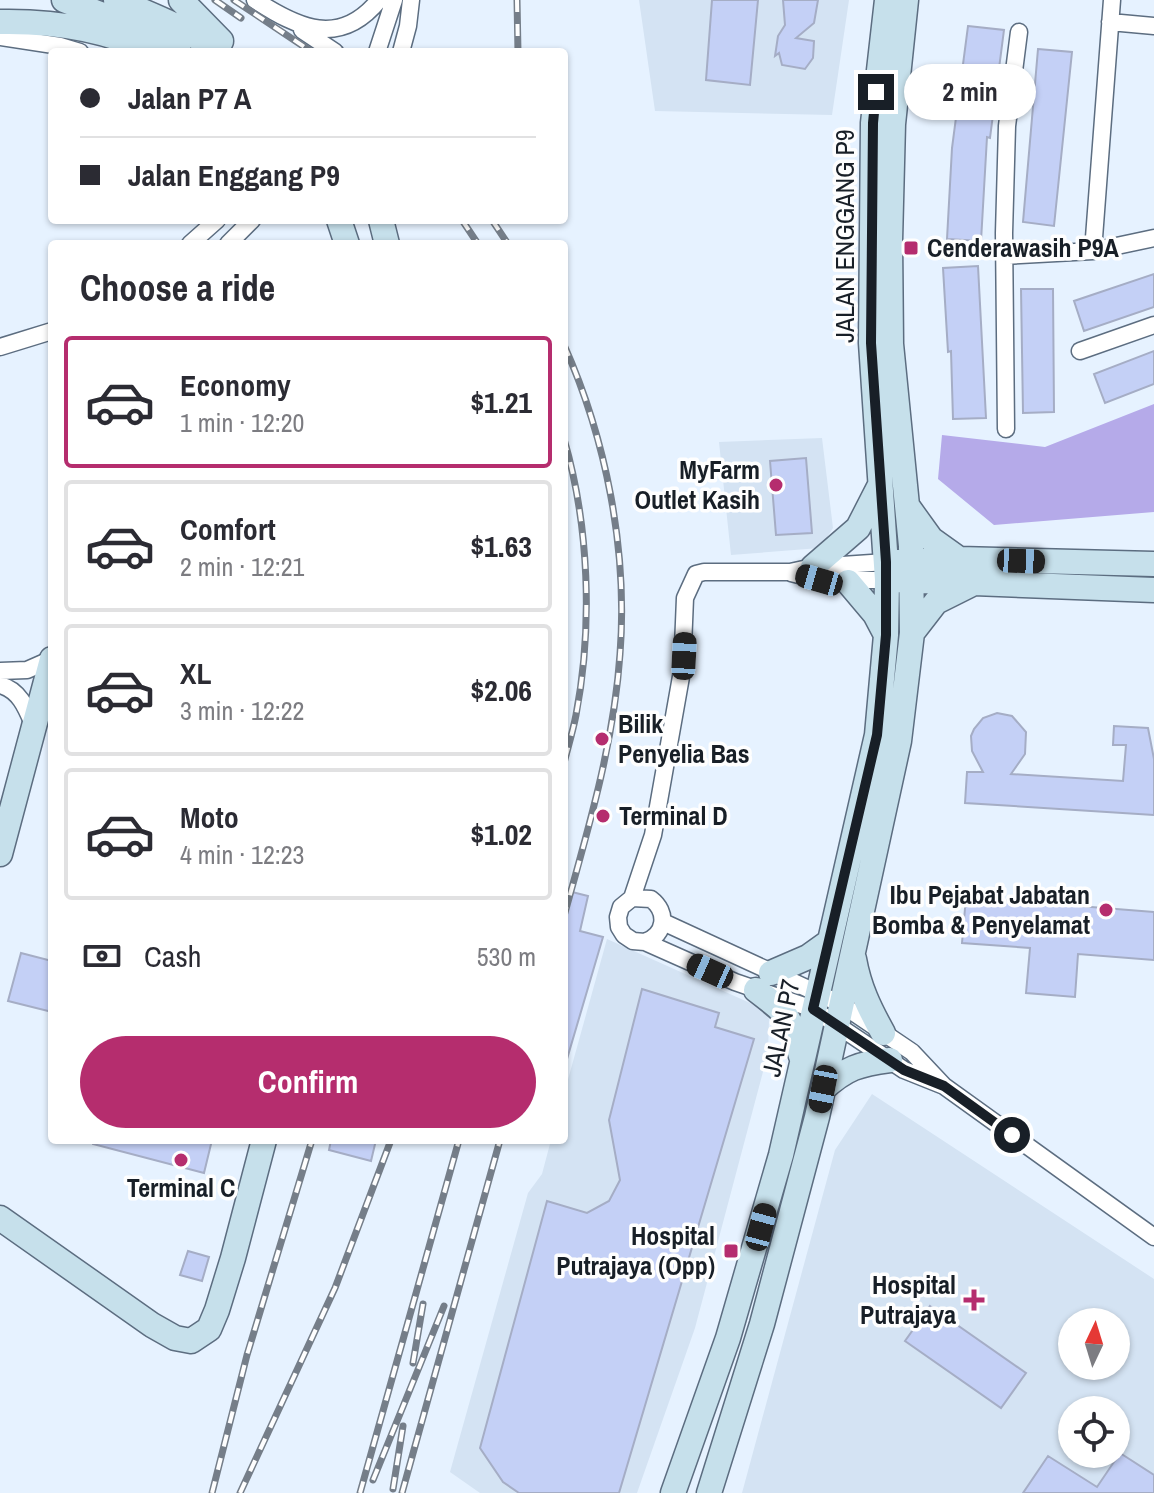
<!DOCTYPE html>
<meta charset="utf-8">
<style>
body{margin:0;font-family:"Archivo Narrow",sans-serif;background:#f7f7f7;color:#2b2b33;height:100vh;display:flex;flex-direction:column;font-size:30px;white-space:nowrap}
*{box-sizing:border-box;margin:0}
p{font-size:26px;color:#7c7c81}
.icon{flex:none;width:44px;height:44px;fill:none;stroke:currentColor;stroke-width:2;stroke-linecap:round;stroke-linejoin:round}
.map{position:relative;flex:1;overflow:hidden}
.sheet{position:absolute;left:48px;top:240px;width:520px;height:904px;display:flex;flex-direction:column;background:#fff;border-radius:8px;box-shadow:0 2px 6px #0004}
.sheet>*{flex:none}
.guide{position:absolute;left:48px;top:48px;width:520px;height:176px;border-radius:8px;box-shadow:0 2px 6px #0004;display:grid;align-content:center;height:176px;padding:0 32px;background:#fff}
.needle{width:52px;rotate:4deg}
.controls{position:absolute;left:1058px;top:1308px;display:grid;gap:16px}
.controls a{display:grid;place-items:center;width:72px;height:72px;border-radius:50%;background:#fff;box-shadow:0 2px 6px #0004;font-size:40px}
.end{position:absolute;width:36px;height:36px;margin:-18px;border:10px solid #181f27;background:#fff;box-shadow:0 0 0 4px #fff}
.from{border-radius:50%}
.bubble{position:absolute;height:56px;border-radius:28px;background:#fff;box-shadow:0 2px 6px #0004;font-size:26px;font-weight:800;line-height:56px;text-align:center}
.car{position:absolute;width:24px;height:48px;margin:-24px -12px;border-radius:10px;box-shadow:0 0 6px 2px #0007;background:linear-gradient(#222 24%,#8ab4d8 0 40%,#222 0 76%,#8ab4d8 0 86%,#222 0)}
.guide b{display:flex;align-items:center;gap:28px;height:76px;font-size:30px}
.guide b+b{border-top:2px solid #e1e1e2}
.guide i{width:20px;height:20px;background:#2b2b33}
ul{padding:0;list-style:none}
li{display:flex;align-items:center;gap:24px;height:132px;margin:0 16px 12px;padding:0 16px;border:4px solid #e1e1e2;border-radius:8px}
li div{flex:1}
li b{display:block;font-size:30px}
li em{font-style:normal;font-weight:800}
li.current{border-color:#b52d6e}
li>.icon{width:72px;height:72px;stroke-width:1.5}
h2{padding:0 32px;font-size:36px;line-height:96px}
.pay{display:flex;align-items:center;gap:20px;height:88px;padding:0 32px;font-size:30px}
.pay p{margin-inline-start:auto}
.primary-button{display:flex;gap:16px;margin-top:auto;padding:16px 32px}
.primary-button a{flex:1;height:92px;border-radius:48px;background:#b52d6e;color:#fff;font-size:32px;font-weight:800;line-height:92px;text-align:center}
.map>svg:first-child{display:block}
.built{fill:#d4e3f3;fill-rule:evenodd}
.forest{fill:#b5aae9}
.building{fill:#c4d0f6;stroke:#a5adc5;stroke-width:2}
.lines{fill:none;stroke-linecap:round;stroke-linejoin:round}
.street-casing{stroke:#5c6d80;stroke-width:19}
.secondary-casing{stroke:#5c6d80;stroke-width:27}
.street{stroke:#fff;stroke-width:16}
.secondary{stroke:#c6e0eb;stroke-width:24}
.rail-casing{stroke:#757e89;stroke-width:7}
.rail{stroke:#fefefe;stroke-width:4;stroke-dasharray:12;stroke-linecap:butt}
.route{stroke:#181f27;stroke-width:10}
.poi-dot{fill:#b52d6e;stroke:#fefefe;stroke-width:3}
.labels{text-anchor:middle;stroke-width:7;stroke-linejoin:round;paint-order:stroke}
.street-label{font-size:26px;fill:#181f27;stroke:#fefefe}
.poi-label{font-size:26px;font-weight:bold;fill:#181f27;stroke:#fefefe;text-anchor:end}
</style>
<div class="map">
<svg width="1154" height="1493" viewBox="0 0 1154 1493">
<rect width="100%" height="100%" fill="#e6f2ff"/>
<path class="built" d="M639 0H849L832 115 655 111Z
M822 438 833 528 820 548 731 555 719 442Z
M607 939 759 1007 769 1019 768 1053 695 1328 637 1493H480L450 1472 528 1193 542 1174 551 1140H564V1094Z
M872 1094 1154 1279V1493H742L835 1150ZM1072 1322H1116V1366H1072ZM1072 1410H1116V1454H1072Z"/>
<path class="forest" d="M1154 404V512L994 525 938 479 942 435 1045 447Z"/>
<path class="building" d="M712 0H758L750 85 706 80Z
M783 0H818L814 23 796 38 814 41 813 58 805 69 782 65 779 53 775 56 778 36 785 25Z
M968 26 1004 30 990 138 987 137 981 241 947 239 952 148Z
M1038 49 1072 52 1054 226 1023 222Z
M978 266 986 418 953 419 951 351 948 352 943 268Z
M1154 274V307L1084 331 1074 301Z
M1021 289H1053L1054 412 1023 413Z
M1154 351V384L1105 403 1094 374Z
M806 458 812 533 776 535 770 461Z
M997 713 1012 716 1026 732 1025 754 1011 774 1123 781 1126 745H1113L1114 726 1148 728 1154 759V815L965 803 967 772H983L972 751 971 736 974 729 983 718Z
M564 890 588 896 580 931 603 937 567 1059H564Z
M966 897 1154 912V960L1078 954 1075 997 1026 993 1030 948 962 943Z
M21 953 52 961V1012L8 1001Z
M642 989 719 1013 715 1027 754 1039 619 1493H519L503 1482 480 1448 547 1201 587 1213 609 1201 620 1180 609 1120Z
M93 1140H212L204 1173 93 1144Z
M331 1140H376L371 1161 329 1150Z
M188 1251 209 1257 202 1281 180 1275Z
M930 1306 1026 1373 1001 1408 905 1341Z
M1120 1453 1154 1475V1493H1023L1048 1456 1097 1487Z"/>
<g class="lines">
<g class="street-casing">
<path id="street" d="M255 0C298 28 340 48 379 0
M1110 22 1154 26
M302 30 335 52
M0 37 60 46 80 52
M377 52 394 0
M401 52 408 26 411 0
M190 244 217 220
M228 244 252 220
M1093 251 1112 0
M1004 256 1093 251 1154 238
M0 347 52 331
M1080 351 1154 325
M1006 429 1004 233 1007 126 1019 32
M886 562 813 567 790 572H704L696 574 685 598 682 671 653 835 632 898 621 907 618 917 619 927 624 935 633 941 645 942 735 982 813 1009 904 1070 944 1086
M791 573 819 580H887
M0 671 27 670 52 659
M0 685C19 690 26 707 33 724
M632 898 651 899C668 912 666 934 645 942
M663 922 841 1004 912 1052 944 1086 1154 1237"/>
</g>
<g class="secondary-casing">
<path id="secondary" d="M64 0 144 31 179 52
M116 0C152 15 188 29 220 52
M181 0 221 41
M0 22C52 21 106 29 153 52
M339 220 347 244
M381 220 387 244
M908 507 931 539 959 559
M897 562 959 559 1154 564
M813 567 858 528 879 487
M897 580 1154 590
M848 582 875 614 885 633
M912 633 936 602 970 585
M0 854 52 659
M854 959C859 987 869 1008 883 1033
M771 973 808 957 829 942
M756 990C789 1015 790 1016 801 1056
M823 1089C846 1068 859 1064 890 1060
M0 1218 152 1325 175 1338 191 1341 209 1329 217 1310 233 1258 264 1140
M673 1493 728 1338 781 1155 877 735 886 635 887 580 871 343 873 123 887 0
M709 1493 762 1324 817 1117 899 741 912 633 911 546 891 344 890 241 893 124 906 0"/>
</g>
<use href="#street" class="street"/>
<use href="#secondary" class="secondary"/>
<g class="rail-casing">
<path id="rail" d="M215 0 241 18
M234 0 312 52
M517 0 518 52
M462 220 478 244
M492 220 508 244
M564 345C606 439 628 550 620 654 614 743 588 830 564 916
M564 439C589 525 593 626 576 715 573 731 568 747 564 763
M413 1363 423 1304
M373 1480 444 1306
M393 1489 403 1426
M212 1493 247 1355 312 1140
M240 1493 335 1288 391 1140
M360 1493 459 1140
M402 1493 500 1140"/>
</g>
<use href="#rail" class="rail"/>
</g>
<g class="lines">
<path class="route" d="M876 92 873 123 871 343 886 562V635L877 735 813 1009 904 1070 944 1086 1012 1135"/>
</g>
<g class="poi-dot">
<rect x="903" y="240" width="16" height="16" rx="4"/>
<circle cx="776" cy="485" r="8"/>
<circle cx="602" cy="739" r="8"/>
<circle cx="603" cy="816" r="8"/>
<circle cx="1106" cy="910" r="8"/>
<circle cx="181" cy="1160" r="8"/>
<rect x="723" y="1243" width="16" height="16" rx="4"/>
<path d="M970 1288h8v8h8v8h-8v8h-8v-8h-8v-8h8z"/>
</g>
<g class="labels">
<g class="street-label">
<text transform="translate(845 236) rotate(-90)" y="9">JALAN ENGGANG P9</text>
<text transform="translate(781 1028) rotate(-78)" y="9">JALAN P7</text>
</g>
<g class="poi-label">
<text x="927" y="257" text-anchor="start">Cenderawasih P9A</text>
<text x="760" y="479">MyFarm<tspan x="760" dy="30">Outlet Kasih</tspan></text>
<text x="618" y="733" text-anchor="start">Bilik<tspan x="618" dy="30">Penyelia Bas</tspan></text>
<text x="619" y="825" text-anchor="start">Terminal D</text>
<text x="1090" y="904">Ibu Pejabat Jabatan<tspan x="1090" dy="30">Bomba &amp; Penyelamat</tspan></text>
<text x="181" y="1197" text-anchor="middle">Terminal C</text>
<text x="715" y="1245">Hospital<tspan x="715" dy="30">Putrajaya (Opp)</tspan></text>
<text x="956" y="1294">Hospital<tspan x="956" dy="30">Putrajaya</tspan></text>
</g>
</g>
</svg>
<div class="controls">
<a><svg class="needle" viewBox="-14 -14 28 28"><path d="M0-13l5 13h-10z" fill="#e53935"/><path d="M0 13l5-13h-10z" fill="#7c7c81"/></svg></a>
<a><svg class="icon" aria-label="locate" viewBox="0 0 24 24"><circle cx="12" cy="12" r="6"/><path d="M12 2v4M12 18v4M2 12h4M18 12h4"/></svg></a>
</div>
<i class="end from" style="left:1012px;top:1135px"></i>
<i class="end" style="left:876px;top:92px"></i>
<div class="bubble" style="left:904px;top:64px;width:132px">2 min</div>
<i class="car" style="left:1021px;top:561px;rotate:92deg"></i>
<i class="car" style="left:819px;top:580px;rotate:286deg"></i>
<i class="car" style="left:684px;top:656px;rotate:3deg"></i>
<i class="car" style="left:710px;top:971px;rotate:294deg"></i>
<i class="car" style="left:823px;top:1089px;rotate:191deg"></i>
<i class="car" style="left:761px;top:1227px;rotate:15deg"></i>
<div class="guide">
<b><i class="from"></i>Jalan P7 A</b>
<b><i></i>Jalan Enggang P9</b>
</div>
<section class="sheet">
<h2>Choose a ride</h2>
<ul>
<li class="current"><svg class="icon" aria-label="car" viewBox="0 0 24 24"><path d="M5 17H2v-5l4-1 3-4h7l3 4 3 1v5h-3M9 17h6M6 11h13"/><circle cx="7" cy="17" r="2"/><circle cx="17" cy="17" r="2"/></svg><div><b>Economy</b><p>1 min · 12:20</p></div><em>$1.21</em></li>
<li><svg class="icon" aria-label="car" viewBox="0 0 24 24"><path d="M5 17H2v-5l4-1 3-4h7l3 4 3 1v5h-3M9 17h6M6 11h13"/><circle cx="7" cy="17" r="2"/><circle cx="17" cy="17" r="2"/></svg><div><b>Comfort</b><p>2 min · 12:21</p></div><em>$1.63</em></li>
<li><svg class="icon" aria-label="car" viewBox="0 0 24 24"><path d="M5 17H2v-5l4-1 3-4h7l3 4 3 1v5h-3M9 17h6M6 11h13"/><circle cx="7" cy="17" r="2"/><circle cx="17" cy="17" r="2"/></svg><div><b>XL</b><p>3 min · 12:22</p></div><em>$2.06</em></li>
<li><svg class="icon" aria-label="car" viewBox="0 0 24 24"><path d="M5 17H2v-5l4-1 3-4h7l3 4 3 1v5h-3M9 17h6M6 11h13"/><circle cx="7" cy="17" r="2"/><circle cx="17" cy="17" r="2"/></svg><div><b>Moto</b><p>4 min · 12:23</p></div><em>$1.02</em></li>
</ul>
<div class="pay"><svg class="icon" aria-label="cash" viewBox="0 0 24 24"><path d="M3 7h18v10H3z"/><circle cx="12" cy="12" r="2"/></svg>Cash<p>530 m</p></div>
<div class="primary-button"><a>Confirm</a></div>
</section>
</div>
